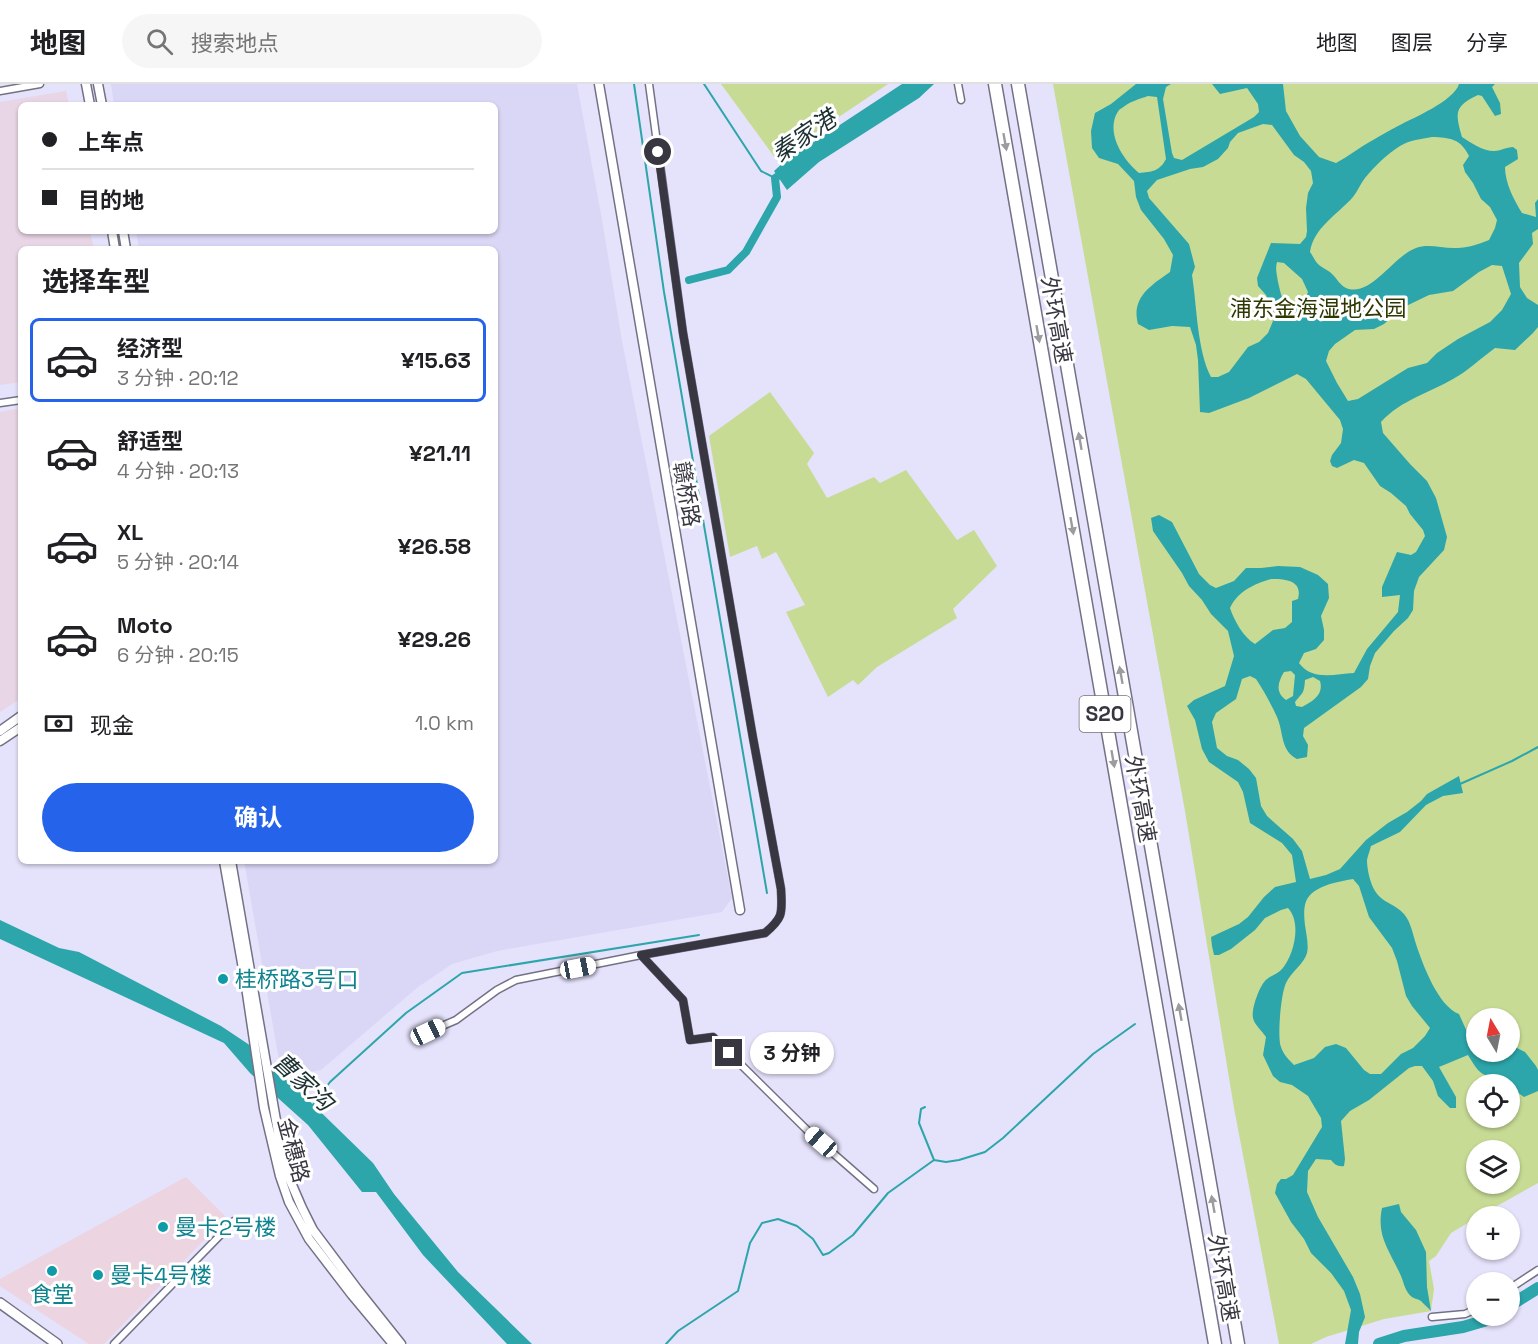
<!DOCTYPE html>
<html lang="zh">
<meta charset="utf-8">
<style>
body{margin:0;font-family:"Space Grotesk","Noto Sans SC",sans-serif;background:#f6f6f6;color:#202124;height:100vh;display:flex;flex-direction:column;font-size:22px;white-space:nowrap}
*{box-sizing:border-box;margin:0}
p{font-size:20px;color:#757577}
.icon{flex:none;width:33px;height:33px;fill:none;stroke:currentColor;stroke-width:2;stroke-linecap:round;stroke-linejoin:round}
.map{position:relative;flex:1;overflow:hidden}
.side{position:absolute;left:18px;top:162px;width:480px;height:618px;display:flex;flex-direction:column;background:#fff;border-radius:9px;box-shadow:0 2px 4px #0004}
.side>*{flex:none}
.hud{position:absolute;left:18px;top:18px;width:480px;height:132px;border-radius:9px;box-shadow:0 2px 4px #0004;display:grid;align-content:center;height:132px;padding:0 24px;background:#fff}
.needle{width:39px;rotate:350deg}
.tools{position:absolute;left:1466px;top:924px;display:grid;gap:12px}
.tools a{display:grid;place-items:center;width:54px;height:54px;border-radius:50%;background:#fff;box-shadow:0 2px 4px #0004;font-size:30px}
.end{position:absolute;width:27px;height:27px;margin:-14px;border:8px solid #383741;background:#fff;box-shadow:0 0 0 3px #fff}
.from{border-radius:50%}
.bubble{position:absolute;height:42px;border-radius:21px;background:#fff;box-shadow:0 2px 4px #0004;font-size:20px;font-weight:700;line-height:42px;text-align:center}
.car{position:absolute;width:18px;height:36px;margin:-18px -9px;border-radius:8px;box-shadow:0 0 4px 2px #0007;background:linear-gradient(#fff 24%,#345 0 40%,#fff 0 76%,#345 0 86%,#fff 0)}
.hud b{display:flex;align-items:center;gap:21px;height:57px;font-size:22px}
.hud b+b{border-top:2px solid #e0e0e0}
.hud i{width:15px;height:15px;background:#202124}
ul{padding:0;list-style:none}
li{display:flex;align-items:center;gap:18px;height:84px;margin:0 12px 9px;padding:0 12px;border:3px solid transparent;border-radius:9px}
li div{flex:1}
li b{display:block;font-size:22px}
li em{font-style:normal;font-weight:700}
li.selected{border-color:#2563eb}
li>.icon{width:54px;height:54px;stroke-width:1.5}
h2{padding:0 24px;font-size:27px;line-height:72px}
.pay{display:flex;align-items:center;gap:15px;height:66px;padding:0 24px;font-size:22px}
.pay p{margin-inline-start:auto}
.button{display:flex;gap:12px;margin-top:auto;padding:12px 24px}
.button a{flex:1;height:69px;border-radius:36px;background:#2563eb;color:#fff;font-size:24px;font-weight:700;line-height:69px;text-align:center}
header{display:flex;align-items:center;gap:36px;box-sizing:border-box;height:84px;padding:0 30px;background:#fff;border-bottom:2px solid #e0e0e0}
header strong{font-size:28px}
nav{display:flex;gap:33px;margin-inline-start:auto;font-size:21px}
.search{width:420px;height:54px;background:#f6f6f6;display:flex;align-items:center;gap:15px;box-sizing:border-box;padding:0 21px;border-radius:33px;color:#757577;font-size:22px}
.map>svg:first-child{display:block}
.commercial{fill:#ecd4e0}
.industrial{fill:#e8d5e5}
.built{fill:#dad6f5}
.green{fill:#c7db95;fill-rule:evenodd}
.water{fill:#2ca6aa;fill-rule:evenodd}
.lines{fill:none;stroke-linecap:round;stroke-linejoin:round}
.stream{stroke:#2ca6aa;stroke-width:2}
.canal{stroke:#2ca6aa;stroke-width:8}
.river{stroke:#2ca6aa;stroke-width:12}
.minor-casing{stroke:#737186;stroke-width:9}
.tertiary-casing{stroke:#737186;stroke-width:11}
.secondary-casing{stroke:#737186;stroke-width:12}
.motorway-casing{stroke:#737186;stroke-width:15}
.minor{stroke:#fff;stroke-width:6}
.tertiary{stroke:#fff;stroke-width:8}
.secondary{stroke:#fff;stroke-width:9}
.motorway{stroke:#fff;stroke-width:12}
.oneway{fill:#9c9ba0}
.route{stroke:#383741;stroke-width:8}
.culture-dot{fill:#0f9aa8;stroke:#fff;stroke-width:2}
.labels{text-anchor:middle;stroke-width:6;stroke-linejoin:round;paint-order:stroke}
.shield{fill:#fff;stroke:#74737a;stroke-width:1.5}
.shield-label{font-size:21px;font-weight:bold;fill:#383741}
.park-label{font-size:22px;fill:#2d3900;stroke:#fff}
.street-label{font-size:22px;fill:#383741;stroke:#fff}
.culture-label{font-size:22px;fill:#0d838f;stroke:#fff;text-anchor:start}
.water-label{font-size:24px;font-style:italic;fill:#1c3031;stroke:#fff}
</style>
<header>
<strong>地图</strong>
<div class="search"><svg class="icon" aria-label="search" viewBox="0 0 24 24"><circle cx="10" cy="10" r="6"/><path d="M15 15l6 6"/></svg>搜索地点</div>
<nav><a>地图</a><a>图层</a><a>分享</a></nav>
</header>
<div class="map">
<svg width="1538" height="1260" viewBox="0 0 1538 1260">
<rect width="100%" height="100%" fill="#e5e2fb"/>
<path class="commercial" d="M186 1093 226 1133 104 1260H89L0 1202V1195Z"/>
<path class="industrial" d="M66 7 69 21H21V147H90L94 165H21V298L0 301V18Z
M21 324V614L0 628V328Z"/>
<path class="built" d="M111 0H577L602 136 622 257 732 814 722 828 497 867 452 880 418 903 321 986 282 993 244 777H495V165H139L136 147H495V21H114Z"/>
<path class="green" d="M721 0H888L776 75Z
M1053 0H1538V1099L1479 1132H1476V1134L1451 1149 1436 1172 1429 1177 1434 1205 1431 1227 1384 1235 1326 1253 1311 1260H1279L1234 1024 1185 727ZM1476 934H1509V968H1476ZM1476 1000H1509V1034H1476ZM1476 1066H1509V1100H1476Z
M770 308 814 369 807 380 827 414 874 393 880 399 906 386 957 456 974 446 997 482 953 525 957 534 877 583 858 601 853 596 828 613 786 528 805 521 776 468 762 475 757 462 730 473 709 352Z"/>
<path class="water" d="M902 0H934L919 14 819 78 787 106 774 87 785 77Z
M1136 0H1171L1166 3 1163 15 1172 69 1174 74 1182 76 1254 33 1259 28 1258 20 1247 4 1220 10 1212 0H1283L1286 27 1300 52 1319 73 1336 79C1349 72 1360 63 1373 56 1381 51 1389 47 1398 42 1413 34 1454 17 1459 0H1495L1492 3 1500 19 1501 30 1495 32 1482 12 1478 11C1454 22 1455 29 1462 53 1471 59 1483 67 1494 67 1500 67 1507 63 1513 63L1517 66 1518 75 1505 83C1505 99 1514 116 1522 129L1536 133 1535 119 1538 115V145L1532 149 1533 160 1519 179 1520 203 1527 214 1538 221V243L1533 249 1515 266 1495 264C1481 274 1468 287 1453 295 1429 309 1401 316 1381 338L1383 349 1410 380 1427 397 1436 414 1447 453 1444 466 1419 493 1414 507 1413 526 1408 534 1394 547 1375 569 1370 582 1368 595 1361 603 1304 644 1303 652 1308 661 1307 673 1297 675C1280 666 1284 649 1277 633 1271 620 1264 607 1256 595L1250 592 1242 595 1236 615 1216 629 1212 638 1217 664 1227 672 1238 676 1249 685 1256 694 1261 722 1267 732 1293 755 1302 767 1310 795 1326 791 1340 785 1366 756 1388 739 1407 728 1421 717 1427 710 1459 692 1463 709 1443 712 1426 721 1400 748 1371 762C1370 766 1368 771 1367 776 1367 785 1370 799 1375 807 1382 819 1396 820 1404 830 1411 838 1413 851 1416 860 1423 881 1438 922 1459 930L1476 968H1478L1483 973 1486 974 1500 968H1509V963L1513 962 1525 968 1536 982 1538 986V1007L1524 1013C1518 1009 1514 1005 1509 1001 1501 995 1491 994 1483 990 1476 986 1472 977 1468 971L1439 983 1456 1013V1024H1450L1438 1012 1433 997 1422 982H1415L1409 984 1369 1016 1350 1027 1341 1037 1345 1075 1344 1082C1338 1083 1335 1081 1331 1076L1316 1075 1308 1087 1307 1108 1318 1133 1353 1193 1360 1210 1365 1233 1359 1248 1358 1260H1345L1351 1226 1344 1207 1331 1189 1311 1169 1304 1155 1291 1138 1275 1109 1277 1100 1281 1095H1286L1293 1091 1322 1043 1321 1034 1308 1012 1292 1001 1280 998 1273 992 1263 971 1266 953C1262 947 1254 940 1253 934 1251 925 1260 900 1267 895 1272 891 1278 890 1282 885 1294 871 1302 839 1288 824L1281 826 1265 834 1255 846 1231 865 1219 871H1214L1212 862 1211 853 1239 840 1248 833 1264 813 1275 803 1296 798 1292 771 1282 759 1250 739 1243 708 1238 698 1209 678 1202 665 1195 636 1187 622 1194 616 1225 602 1234 572 1228 547 1211 530 1202 516 1189 502 1182 489 1153 447 1151 434 1159 431 1172 438 1199 490 1210 501 1216 504 1234 497 1246 484H1261L1278 482 1300 483 1318 491 1328 500 1329 514 1321 532 1324 546V556L1316 565 1304 569 1299 579C1312 597 1335 590 1354 589L1367 565 1398 528 1400 511 1382 513V503L1397 468 1411 471 1416 468 1425 452 1423 446 1410 430 1406 422 1391 409 1380 402 1364 379 1354 376 1337 384 1332 382 1330 377 1332 371 1341 359 1343 345 1340 336 1306 295 1297 290 1249 314 1209 329 1200 328 1198 276 1196 261 1190 243 1172 242 1149 246 1138 240C1131 214 1150 202 1170 188L1173 171 1164 155 1141 126 1136 113 1134 97 1118 80 1099 74 1092 64 1091 47 1095 29 1111 20ZM1148 12 1157 13 1166 75C1160 87 1152 88 1139 89 1124 76 1107 52 1116 31 1118 28 1118 26 1122 24 1129 18 1139 15 1148 12ZM1263 40 1272 41 1294 71 1304 78 1311 87 1313 99 1308 109 1306 124 1307 147 1306 153 1300 160 1271 159 1257 194 1258 202 1266 211 1269 218 1273 237 1268 249 1259 258 1248 263 1229 288 1218 293H1211C1197 266 1197 222 1192 191L1195 183 1189 160 1149 114 1147 107 1157 96 1190 85 1203 83 1218 75 1228 64 1230 58 1238 49ZM1432 53C1450 54 1460 54 1469 72L1463 81 1465 88 1473 99 1481 115 1490 123 1497 136 1495 144 1489 156C1479 160 1468 164 1457 164 1443 165 1429 159 1416 164 1393 172 1371 214 1346 204 1340 201 1337 195 1333 191 1329 186 1322 184 1318 180 1315 177 1313 172 1310 168 1313 144 1338 130 1353 113 1358 107 1360 100 1365 94 1375 82 1387 70 1400 62 1410 56 1421 55 1432 53ZM1277 178 1284 179 1302 195 1308 208 1302 222C1282 224 1282 214 1278 198 1277 190 1275 186 1277 178ZM1492 181 1502 182 1511 210 1502 226 1490 238 1458 255 1437 269 1427 279 1408 284 1358 315 1348 317 1337 299 1326 277 1329 267 1335 260 1355 246 1374 245 1384 240 1402 224 1429 211 1453 207 1479 188ZM1271 495C1285 495 1303 496 1298 515L1292 517V538L1285 544 1273 546 1255 560C1243 553 1234 536 1230 524 1238 507 1254 500 1271 495ZM1291 587 1295 591 1293 612 1286 616C1275 608 1278 598 1284 588ZM1313 593 1320 597C1324 611 1313 617 1302 623L1296 622 1295 618C1303 608 1304 610 1305 596ZM1353 795 1359 802 1369 833 1392 864 1397 877 1406 912 1412 922 1430 944 1425 952 1413 964 1401 970 1381 990H1370L1364 986 1346 964 1336 960 1325 963 1314 974 1294 981C1289 976 1283 970 1281 963 1277 953 1281 909 1286 899 1291 888 1304 880 1307 869 1309 861 1306 849 1305 841 1302 816 1307 808 1330 800 1338 798 1345 796 1353 795Z
M0 836 59 864 79 868 221 942 251 962 282 993 295 1003 373 1079 394 1110 458 1188 532 1260H507L423 1171 376 1108H362L308 1041 250 989 224 959 0 855Z
M1399 1120 1401 1128 1416 1146 1426 1168 1427 1203 1431 1227C1428 1224 1424 1220 1421 1217 1418 1215 1415 1215 1412 1213 1405 1208 1404 1199 1401 1192 1390 1167 1376 1153 1382 1124Z"/>
<g class="lines">
<path class="stream" d="M634 0 664 208 767 809
M704 0 761 87 775 94
M1460 700 1512 677 1538 663
M312 1022 330 998 406 929 462 889 699 851
M934 1076 946 1078 959 1076 985 1068 1003 1054 1093 970 1135 940
M666 1260 678 1247 738 1207 750 1159 762 1139 778 1135 797 1142 813 1155 823 1171 829 1169 853 1151 888 1109 934 1076 919 1039 921 1025 925 1023"/>
<path class="canal" d="M689 196 728 186 746 168 777 113 775 94 786 87"/>
<path class="river" d="M1509 1222 1538 1204
M1379 1260 1404 1252 1463 1243 1494 1234 1497 1232"/>
<g class="minor-casing">
<path id="minor" d="M958 0 961 16
M0 7 40 0
M0 319 21 316
M641 871 683 916 690 956 713 953 810 1049 874 1105
M428 948 456 936 497 906 516 896 641 871 765 849C784 833 782 829 781 805L753 654 683 249 649 0
M1509 1205 1538 1186
M1432 1233 1465 1230 1476 1225
M114 1260 234 1137"/>
</g>
<g class="tertiary-casing">
<path id="tertiary" d="M86 0 90 21
M98 0 102 21
M599 0 740 826
M112 147 115 165
M123 147 126 165
M0 647 21 632
M0 657 21 643
M224 777 245 896 264 1024 280 1092 289 1118 309 1155 352 1211 393 1260
M231 777 282 1071 289 1094 302 1124 313 1146 358 1206 401 1260"/>
</g>
<g class="secondary-casing">
<path id="secondary" d="M0 1219 57 1260"/>
</g>
<g class="motorway-casing">
<path id="motorway" d="M995 0 1215 1260
M1018 0 1238 1260"/>
</g>
<use href="#minor" class="minor"/>
<use href="#tertiary" class="tertiary"/>
<use href="#secondary" class="secondary"/>
<use href="#motorway" class="motorway"/>
</g>
<defs><path id="oneway-solid" d="M-6-.8H1V-3.2L6.5 0L1 3.2V.8H-6Z" transform="scale(1.5)"/></defs>
<g class="oneway">
<use href="#oneway-solid" transform="translate(1005 58) rotate(80)"/>
<use href="#oneway-solid" transform="translate(1038 250) rotate(80)"/>
<use href="#oneway-solid" transform="translate(1080 357) rotate(-100)"/>
<use href="#oneway-solid" transform="translate(1072 442) rotate(80)"/>
<use href="#oneway-solid" transform="translate(1121 591) rotate(-100)"/>
<use href="#oneway-solid" transform="translate(1113 675) rotate(80)"/>
<use href="#oneway-solid" transform="translate(1180 928) rotate(-100)"/>
<use href="#oneway-solid" transform="translate(1213 1120) rotate(-100)"/>
</g>
<g class="lines">
<path class="route" d="M658 68 683 249 753 654 781 805C782 829 784 833 765 849L641 871 683 916 690 956 713 953 729 969"/>
</g>
<g class="culture-dot">
<circle cx="223" cy="895" r="6"/>
<circle cx="163" cy="1143" r="6"/>
<circle cx="52" cy="1187" r="6"/>
<circle cx="98" cy="1191" r="6"/>
</g>
<g class="labels">
<rect class="shield" x="1079.5" y="612" width="51" height="36" rx="4.5"/>
<g class="shield-label">
<text x="1105" y="637">S20</text>
</g>
<g class="park-label">
<text x="1318" y="232">浦东金海湿地公园</text>
</g>
<g class="street-label">
<text transform="translate(1057 236) rotate(80)" y="8">外环高速</text>
<text transform="translate(687 410) rotate(80)" y="8">赣桥路</text>
<text transform="translate(1141 715) rotate(80)" y="8">外环高速</text>
<text transform="translate(294 1066) rotate(75)" y="8">金穗路</text>
<text transform="translate(1224 1194) rotate(80)" y="8">外环高速</text>
</g>
<g class="culture-label">
<text x="235" y="903">桂桥路3号口</text>
<text x="175" y="1151">曼卡2号楼</text>
<text x="110" y="1199">曼卡4号楼</text>
<text x="52" y="1218" text-anchor="middle">食堂</text>
</g>
<g class="water-label">
<text transform="translate(804 52) rotate(-34)" y="8">秦家港</text>
<text transform="translate(303 998) rotate(43)" y="8">曹家沟</text>
</g>
</g>
</svg>
<div class="tools">
<a><svg class="needle" viewBox="-14 -14 28 28"><path d="M0-13l5 13h-10z" fill="#e53935"/><path d="M0 13l5-13h-10z" fill="#757577"/></svg></a>
<a><svg class="icon" aria-label="locate" viewBox="0 0 24 24"><circle cx="12" cy="12" r="6"/><path d="M12 2v4M12 18v4M2 12h4M18 12h4"/></svg></a>
<a><svg class="icon" aria-label="layers" viewBox="0 0 24 24"><path d="M12 4l9 5-9 5-9-5zM3 14l9 5 9-5"/></svg></a>
<a>+</a>
<a>−</a>
</div>
<i class="end from" style="left:658px;top:68px"></i>
<i class="end" style="left:729px;top:969px"></i>
<div class="bubble" style="left:750px;top:948px;width:84px">3 分钟</div>
<i class="car" style="left:578px;top:884px;rotate:79deg"></i>
<i class="car" style="left:428px;top:948px;rotate:65deg"></i>
<i class="car" style="left:821px;top:1058px;rotate:311deg"></i>
<div class="hud">
<b><i class="from"></i>上车点</b>
<b><i></i>目的地</b>
</div>
<section class="side">
<h2>选择车型</h2>
<ul>
<li class="selected"><svg class="icon" aria-label="car" viewBox="0 0 24 24"><path d="M5 17H2v-5l4-1 3-4h7l3 4 3 1v5h-3M9 17h6M6 11h13"/><circle cx="7" cy="17" r="2"/><circle cx="17" cy="17" r="2"/></svg><div><b>经济型</b><p>3 分钟 · 20:12</p></div><em>¥15.63</em></li>
<li><svg class="icon" aria-label="car" viewBox="0 0 24 24"><path d="M5 17H2v-5l4-1 3-4h7l3 4 3 1v5h-3M9 17h6M6 11h13"/><circle cx="7" cy="17" r="2"/><circle cx="17" cy="17" r="2"/></svg><div><b>舒适型</b><p>4 分钟 · 20:13</p></div><em>¥21.11</em></li>
<li><svg class="icon" aria-label="car" viewBox="0 0 24 24"><path d="M5 17H2v-5l4-1 3-4h7l3 4 3 1v5h-3M9 17h6M6 11h13"/><circle cx="7" cy="17" r="2"/><circle cx="17" cy="17" r="2"/></svg><div><b>XL</b><p>5 分钟 · 20:14</p></div><em>¥26.58</em></li>
<li><svg class="icon" aria-label="car" viewBox="0 0 24 24"><path d="M5 17H2v-5l4-1 3-4h7l3 4 3 1v5h-3M9 17h6M6 11h13"/><circle cx="7" cy="17" r="2"/><circle cx="17" cy="17" r="2"/></svg><div><b>Moto</b><p>6 分钟 · 20:15</p></div><em>¥29.26</em></li>
</ul>
<div class="pay"><svg class="icon" aria-label="cash" viewBox="0 0 24 24"><path d="M3 7h18v10H3z"/><circle cx="12" cy="12" r="2"/></svg>现金<p>1.0 km</p></div>
<div class="button"><a>确认</a></div>
</section>
</div>
